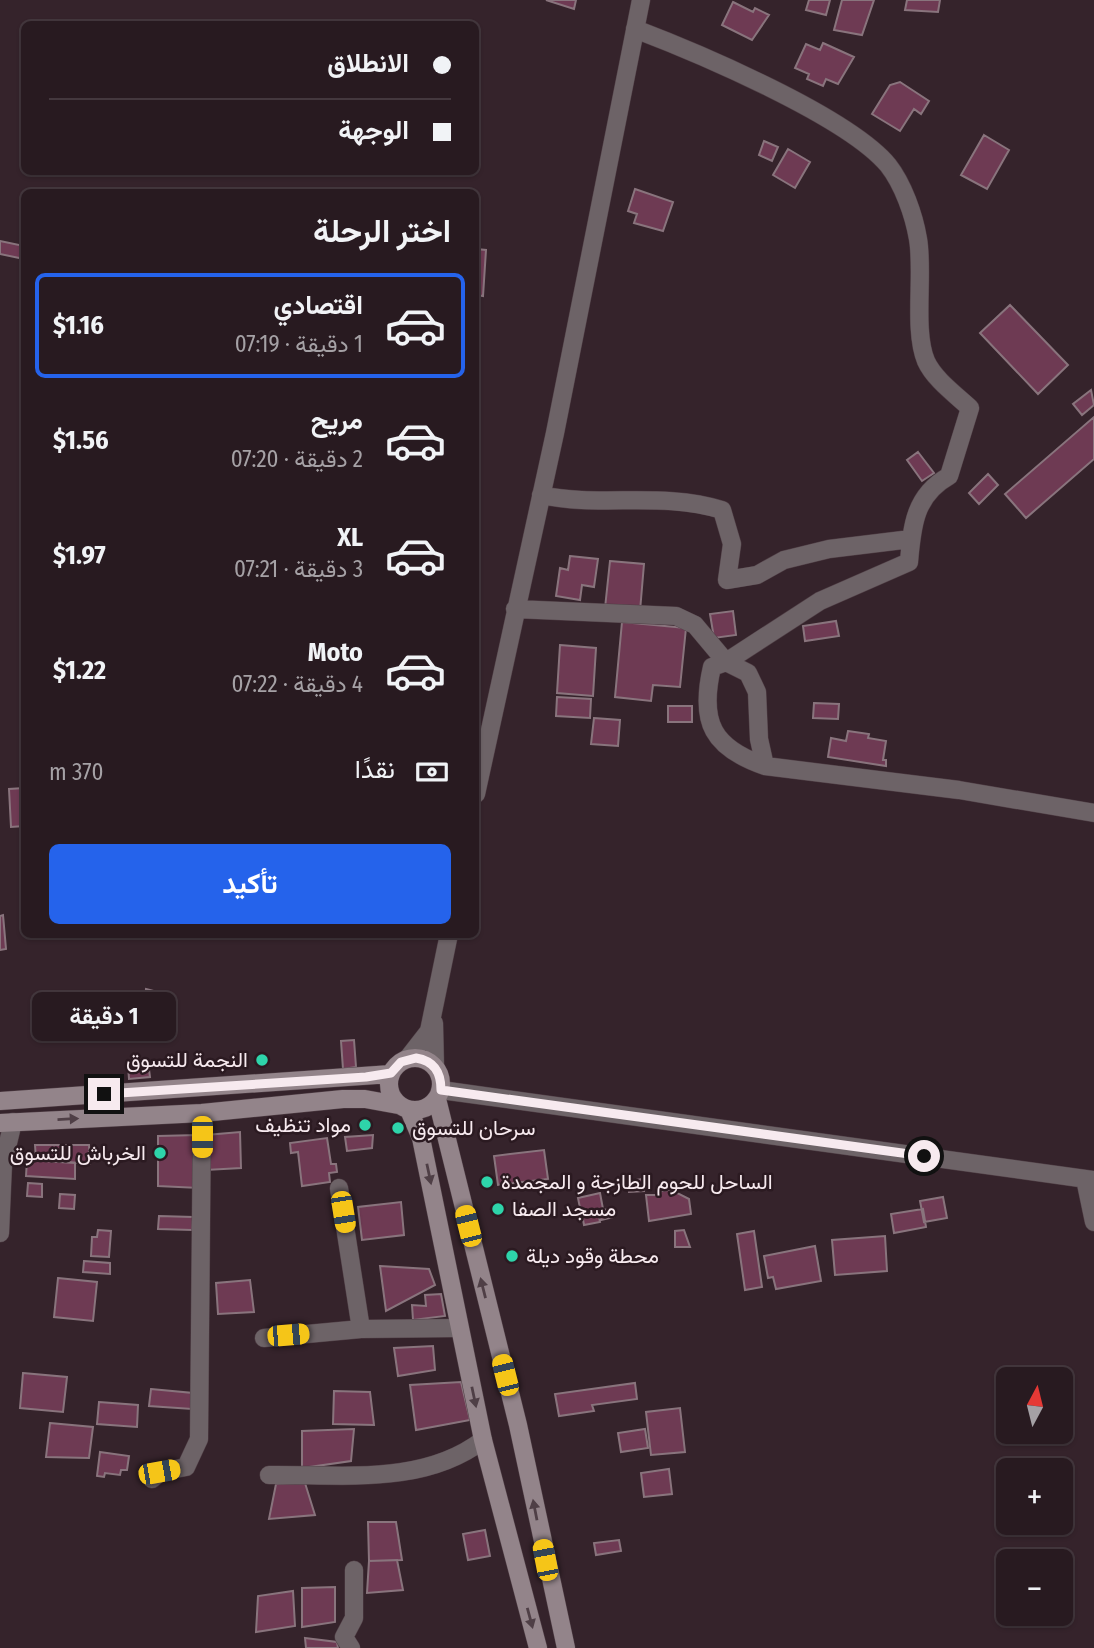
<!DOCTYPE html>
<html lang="ar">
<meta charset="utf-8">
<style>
body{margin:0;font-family:"Fira Sans Condensed",Vazirmatn,sans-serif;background:#302329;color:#f1f3f6;direction:rtl;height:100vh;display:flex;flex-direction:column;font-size:26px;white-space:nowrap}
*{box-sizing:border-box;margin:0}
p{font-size:23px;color:#a5a1a5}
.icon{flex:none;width:38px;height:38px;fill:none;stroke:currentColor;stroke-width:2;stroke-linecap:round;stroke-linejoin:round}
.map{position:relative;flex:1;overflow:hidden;direction:ltr}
.details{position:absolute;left:21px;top:189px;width:458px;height:749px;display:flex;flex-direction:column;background:#281a20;border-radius:10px;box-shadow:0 2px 5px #0004,0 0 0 2px #44383e;direction:rtl}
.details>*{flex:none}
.hud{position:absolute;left:21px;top:21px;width:458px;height:154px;border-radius:10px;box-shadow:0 2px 5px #0004,0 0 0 2px #44383e;direction:rtl;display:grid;align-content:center;height:154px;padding:0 28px;background:#281a20}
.needle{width:46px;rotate:7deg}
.fabs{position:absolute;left:996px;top:1367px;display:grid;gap:14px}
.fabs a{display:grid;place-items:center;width:77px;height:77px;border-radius:10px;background:#281a20;box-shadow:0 2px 5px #0004,0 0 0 2px #44383e;font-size:35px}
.end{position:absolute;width:32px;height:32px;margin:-16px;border:9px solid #f7eaef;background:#111;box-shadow:0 0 0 4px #111}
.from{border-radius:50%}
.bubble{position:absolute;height:49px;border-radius:10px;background:#281a20;box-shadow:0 2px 5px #0004,0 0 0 2px #44383e;font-size:23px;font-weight:700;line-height:49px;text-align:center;direction:rtl}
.car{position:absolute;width:21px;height:42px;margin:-21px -10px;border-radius:9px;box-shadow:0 0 5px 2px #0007;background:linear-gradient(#f5c518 24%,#345 0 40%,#f5c518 0 76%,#345 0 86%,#f5c518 0)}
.hud b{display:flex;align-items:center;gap:24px;height:66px;font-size:26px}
.hud b+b{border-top:2px solid #44383e}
.hud i{width:18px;height:18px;background:#f1f3f6}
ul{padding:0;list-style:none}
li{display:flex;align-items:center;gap:21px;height:105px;margin:0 14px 10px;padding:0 14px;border:4px solid transparent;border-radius:10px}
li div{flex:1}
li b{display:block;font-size:26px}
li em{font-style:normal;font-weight:700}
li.active{border-color:#2563eb}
li>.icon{width:63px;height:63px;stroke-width:1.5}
h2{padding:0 28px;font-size:32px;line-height:84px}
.pay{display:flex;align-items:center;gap:18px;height:77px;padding:0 28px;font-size:26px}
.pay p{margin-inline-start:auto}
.button{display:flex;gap:14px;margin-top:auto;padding:14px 28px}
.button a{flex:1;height:80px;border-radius:10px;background:#2563eb;color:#fff;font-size:28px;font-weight:700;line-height:80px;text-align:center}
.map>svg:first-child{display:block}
.building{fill:#6e3a53;stroke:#89747d;stroke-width:2}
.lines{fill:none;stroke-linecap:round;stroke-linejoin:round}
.street-casing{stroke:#503f46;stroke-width:19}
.secondary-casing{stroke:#503f46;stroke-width:19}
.street{stroke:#6d6367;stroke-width:18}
.secondary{stroke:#93848a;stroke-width:18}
.oneway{fill:#4f3f46}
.route{stroke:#f7eaef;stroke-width:9}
.poi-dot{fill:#2ed4aa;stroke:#2b1a21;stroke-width:2.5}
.labels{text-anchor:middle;stroke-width:5;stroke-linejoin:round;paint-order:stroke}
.poi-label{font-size:21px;fill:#f7eaef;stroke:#2b1a21;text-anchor:start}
</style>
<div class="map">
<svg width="1094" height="1648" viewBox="0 0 1094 1648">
<rect width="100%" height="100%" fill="#35232b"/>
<path class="building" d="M546 0H576L574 9Z
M809 0H830L826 15 806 10Z
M842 0H874L862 35 834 30Z
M907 0H940L938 12 905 10Z
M733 2 753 12 755 8 769 15 752 40 722 25Z
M823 43 854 57 838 84 826 79 823 86 807 79 809 74 795 68 806 44 820 50Z
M900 82 929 101 921 114 914 109 900 131 872 114 890 85Z
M984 135 1009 150 987 189 961 175Z
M764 141 778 147 772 161 759 155Z
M788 149 810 162 795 188 773 175Z
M635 189 673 202 663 231 634 223 637 214 628 211Z
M0 241 24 246V259L0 254Z
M476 249 486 250 483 296 476 295Z
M1010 305 1068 365 1038 394 980 333Z
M1091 390 1094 405 1082 415 1073 404Z
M1094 417V459L1026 518 1005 494Z
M918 452 934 473 922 481 907 460Z
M988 474 998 485 979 504 969 493Z
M570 556 598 559 594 587 582 585 580 600 556 596 560 568 568 570Z
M610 561 644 564 640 611 605 608Z
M733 611 736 635 714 638 710 614Z
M836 621 839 636 805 641 803 626Z
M622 622 686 628 680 687 653 685 651 701 615 697Z
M560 645 596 648 593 696 557 693Z
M557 697 591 699 590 718 556 716Z
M814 703 839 704 838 719 813 718Z
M668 706H692V722H668Z
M594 718 620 720 618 746 591 744Z
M848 731 869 734 868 738 886 741 883 760H886V766L828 757 831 738 846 741Z
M24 788V826L11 827 9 789Z
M3 915 6 949 0 950V916Z
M146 989 165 994 162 1003 145 998Z
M354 1040 356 1067 343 1069 341 1041Z
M148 1062 150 1077 129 1079 128 1064Z
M240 1132 241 1168 206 1170V1135Z
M198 1135 199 1188 158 1186V1136Z
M373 1135 372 1148 347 1151 345 1137Z
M327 1138 331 1164H336L337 1172 329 1173 330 1182 302 1186 298 1152 291 1153 290 1143Z
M35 1145H89L90 1164 36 1159Z
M544 1150 548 1179 498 1185 494 1156Z
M27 1160 75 1163V1179L26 1176Z
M643 1179 644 1191 629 1192 628 1181Z
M28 1183 42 1184V1197L27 1196Z
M677 1189V1193L689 1199 691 1214 649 1221 646 1195H660L661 1191Z
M600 1193 603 1209 615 1212 614 1217 601 1220 598 1209 581 1213 578 1198Z
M60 1194 75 1195 74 1209 59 1208Z
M943 1197 947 1218 924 1222 920 1201Z
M401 1202 404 1235 362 1240 358 1207Z
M923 1209 926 1227 894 1233 891 1214Z
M598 1212 600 1222 584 1225 582 1214Z
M159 1216 193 1217 192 1230 158 1229Z
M98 1230 111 1231 109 1257 91 1256 92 1237H97Z
M684 1230 690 1247H675V1231Z
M754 1231 762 1287 745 1290 737 1234Z
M885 1236 887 1271 835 1275 832 1240Z
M815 1246 821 1281 776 1289 773 1277 768 1278 764 1256Z
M84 1261 110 1263V1274L83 1272Z
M380 1266 429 1269 435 1285 386 1311Z
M58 1278 97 1282 93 1321 54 1317Z
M250 1280 254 1312 218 1314 216 1283Z
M441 1294 445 1316 413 1320 412 1305 426 1306 425 1295Z
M433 1346 435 1370 398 1376 394 1348Z
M23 1373 67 1377 63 1412 20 1408Z
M461 1382 470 1420 416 1430 410 1385Z
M635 1383 637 1399 592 1405 594 1411 559 1416 555 1394Z
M151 1389 193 1393 192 1409 149 1406Z
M334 1391 370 1392 374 1425 333 1424Z
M99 1402 138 1405 137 1427 97 1424Z
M680 1408 685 1452 651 1455 646 1412Z
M50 1423 93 1427 89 1458 46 1457Z
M354 1429 351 1461 302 1468V1431Z
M645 1429 648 1448 621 1452 618 1433Z
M100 1452 129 1456 127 1470H121L120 1475 105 1473 104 1477 97 1476Z
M669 1469 672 1494 644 1497 641 1473Z
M305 1483 315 1515 269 1519 276 1484Z
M368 1522H396L402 1560 369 1561Z
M485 1530 490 1556 468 1560 463 1534Z
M619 1540 621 1551 596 1555 594 1543Z
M397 1560 403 1590 367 1593 369 1561Z
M335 1587V1622L302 1627V1588Z
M293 1591 295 1626 256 1632 258 1596Z
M305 1638 337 1642 338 1648H306Z"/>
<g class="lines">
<g class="street-casing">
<path id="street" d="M635 29C698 53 847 116 888 165 903 184 914 215 918 239 924 273 913 330 926 361 934 379 956 395 970 408L949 476C915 495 912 525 909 562L820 601 726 662 748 673 757 692 759 739 765 766
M541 495C600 508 661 491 722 510L732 544 727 580 757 575 784 560 829 549 911 539
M515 609 676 616 695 625 726 662 712 667C699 723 713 748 765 766L959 790 1094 813
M476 794 555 433 641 0
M434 1023 435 1067
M408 1058 429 1031 449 934
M441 1090 1094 1180
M1085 1179 1094 1222
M339 1188 361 1329
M0 1233 3 1164 13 1122
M264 1338 361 1329 459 1328
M269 1475C341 1474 423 1486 483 1440
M152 1479 160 1472 186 1467 199 1439 202 1113
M351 1648 344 1637 354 1618V1570"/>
</g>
<g class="secondary-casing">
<path id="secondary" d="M389 1084a26 26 0 1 1 52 0a26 26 0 1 1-52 0Z
M437 1099 518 1425 566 1648
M0 1101 391 1074
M409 1110 421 1138 483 1440 538 1648
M0 1123 202 1113 343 1099H365L398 1105"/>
</g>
<use href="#street" class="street"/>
<use href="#secondary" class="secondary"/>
</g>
<defs><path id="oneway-solid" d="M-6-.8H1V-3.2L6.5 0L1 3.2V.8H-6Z" transform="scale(1.75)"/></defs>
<g class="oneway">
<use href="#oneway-solid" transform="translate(68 1119) rotate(-3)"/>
<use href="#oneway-solid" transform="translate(429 1174) rotate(78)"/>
<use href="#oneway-solid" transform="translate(483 1288) rotate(-104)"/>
<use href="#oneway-solid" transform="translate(474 1397) rotate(78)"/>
<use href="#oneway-solid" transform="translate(535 1510) rotate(-101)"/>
<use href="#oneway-solid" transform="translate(530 1618) rotate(75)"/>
</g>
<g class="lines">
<path class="route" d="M104 1094 366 1077 391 1073 401 1062 416 1058C434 1061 441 1072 441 1090L924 1156"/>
</g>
<g class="poi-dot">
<circle cx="262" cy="1060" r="7"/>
<circle cx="365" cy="1125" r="7"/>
<circle cx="398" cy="1128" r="7"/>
<circle cx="160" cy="1153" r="7"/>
<circle cx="487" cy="1182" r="7"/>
<circle cx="498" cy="1209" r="7"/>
<circle cx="512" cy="1256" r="7"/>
</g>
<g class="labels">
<g class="poi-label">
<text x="248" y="1067" text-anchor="end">النجمة للتسوق</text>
<text x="351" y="1132" text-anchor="end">مواد تنظيف</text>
<text x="412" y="1135">سرحان للتسوق</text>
<text x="146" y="1160" text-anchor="end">الخرباش للتسوق</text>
<text x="501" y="1189">الساحل للحوم الطازجة و المجمدة</text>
<text x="512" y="1216">مسجد الصفا</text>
<text x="526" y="1263">محطة وقود ديلة</text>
</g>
</g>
</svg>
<div class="fabs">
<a><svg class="needle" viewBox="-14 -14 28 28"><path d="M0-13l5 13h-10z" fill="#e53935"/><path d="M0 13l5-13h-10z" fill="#a5a1a5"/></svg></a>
<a>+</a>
<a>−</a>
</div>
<i class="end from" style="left:924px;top:1156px"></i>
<i class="end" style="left:104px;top:1094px"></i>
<div class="bubble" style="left:32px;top:992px;width:144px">1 دقيقة</div>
<i class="car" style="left:202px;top:1137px;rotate:180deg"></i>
<i class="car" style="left:343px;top:1212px;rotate:171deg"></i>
<i class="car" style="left:468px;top:1226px;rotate:346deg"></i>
<i class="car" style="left:288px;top:1335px;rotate:85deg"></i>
<i class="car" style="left:505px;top:1375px;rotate:346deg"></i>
<i class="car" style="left:159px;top:1472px;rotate:80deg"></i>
<i class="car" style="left:545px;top:1560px;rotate:349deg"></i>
<div class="hud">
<b><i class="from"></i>الانطلاق</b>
<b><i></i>الوجهة</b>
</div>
<section class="details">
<h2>اختر الرحلة</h2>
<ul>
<li class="active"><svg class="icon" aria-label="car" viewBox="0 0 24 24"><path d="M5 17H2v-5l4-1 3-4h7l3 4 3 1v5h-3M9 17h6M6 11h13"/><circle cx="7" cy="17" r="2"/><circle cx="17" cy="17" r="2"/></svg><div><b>اقتصادي</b><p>1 دقيقة · 07:19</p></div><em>$1.16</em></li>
<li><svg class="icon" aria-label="car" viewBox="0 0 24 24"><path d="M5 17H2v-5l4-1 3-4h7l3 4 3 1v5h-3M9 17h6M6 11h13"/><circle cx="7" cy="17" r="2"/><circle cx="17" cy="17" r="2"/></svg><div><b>مريح</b><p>2 دقيقة · 07:20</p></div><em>$1.56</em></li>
<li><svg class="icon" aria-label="car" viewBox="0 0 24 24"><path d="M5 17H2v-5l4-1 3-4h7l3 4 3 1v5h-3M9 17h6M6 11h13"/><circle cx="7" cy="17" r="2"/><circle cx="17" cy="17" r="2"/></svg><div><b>XL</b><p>3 دقيقة · 07:21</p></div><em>$1.97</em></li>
<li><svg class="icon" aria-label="car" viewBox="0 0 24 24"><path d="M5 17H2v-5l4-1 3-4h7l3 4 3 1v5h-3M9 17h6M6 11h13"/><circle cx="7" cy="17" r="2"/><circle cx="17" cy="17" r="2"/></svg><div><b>Moto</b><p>4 دقيقة · 07:22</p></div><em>$1.22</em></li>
</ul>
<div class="pay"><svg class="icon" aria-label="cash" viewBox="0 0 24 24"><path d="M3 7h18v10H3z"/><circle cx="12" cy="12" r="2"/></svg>نقدًا<p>370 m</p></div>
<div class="button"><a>تأكيد</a></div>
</section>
</div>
